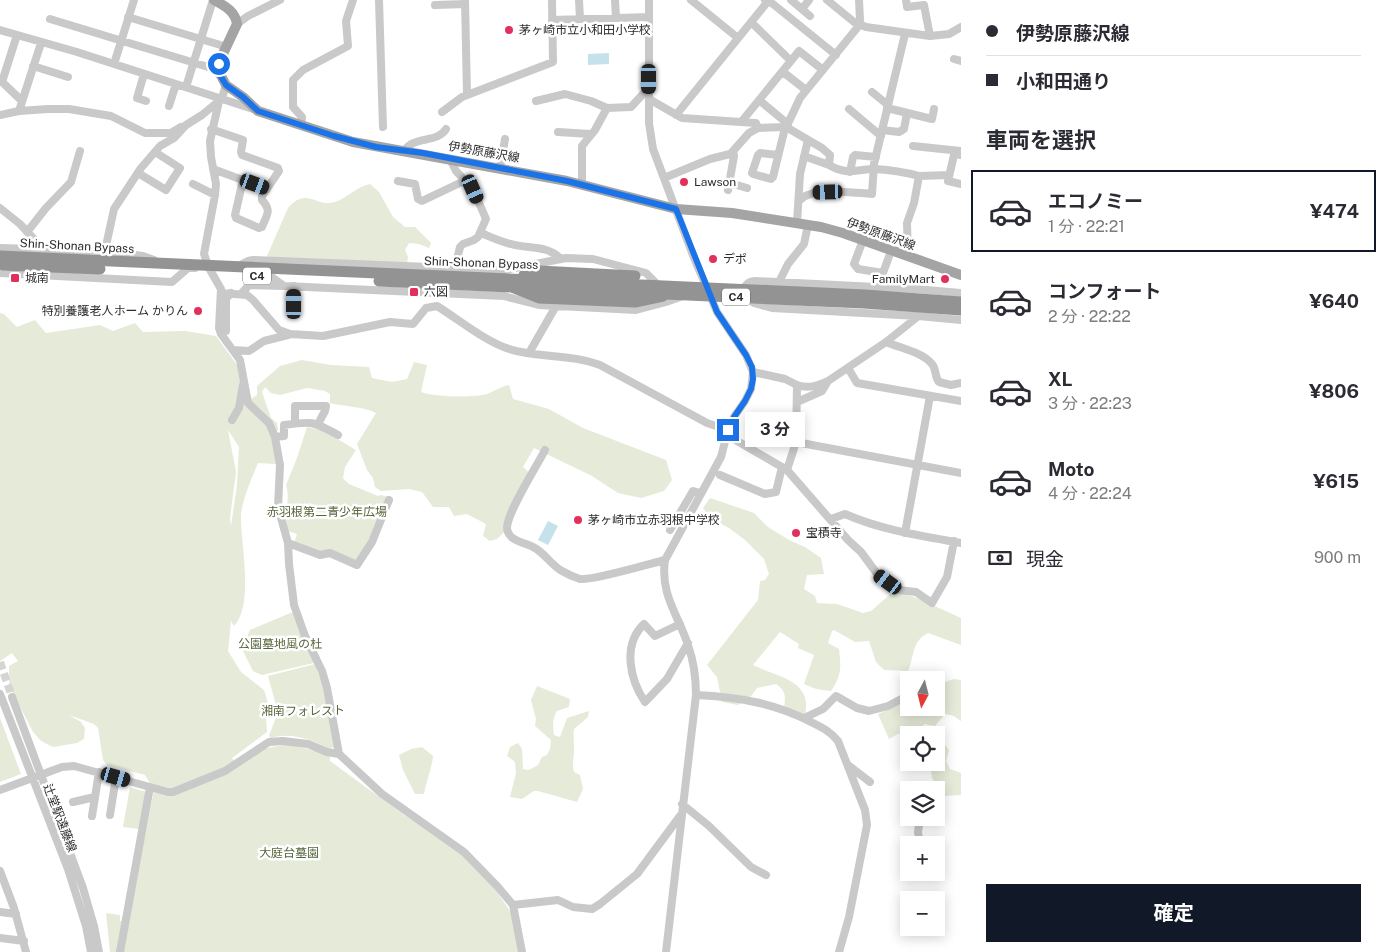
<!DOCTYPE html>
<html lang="ja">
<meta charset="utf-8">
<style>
body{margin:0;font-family:"Public Sans","Noto Sans JP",sans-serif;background:#f2f2f3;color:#2b2b33;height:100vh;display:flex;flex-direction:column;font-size:19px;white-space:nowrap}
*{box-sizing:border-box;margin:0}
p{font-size:16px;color:#7c7c81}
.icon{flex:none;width:28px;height:28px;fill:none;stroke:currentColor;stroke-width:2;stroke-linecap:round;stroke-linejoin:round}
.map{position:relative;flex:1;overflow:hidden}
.panel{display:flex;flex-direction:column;background:#fff;width:425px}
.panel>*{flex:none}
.guide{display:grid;align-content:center;height:110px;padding:0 25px;background:#fff}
.needle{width:32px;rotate:187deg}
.fabs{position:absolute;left:900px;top:671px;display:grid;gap:10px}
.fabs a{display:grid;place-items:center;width:45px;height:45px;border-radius:0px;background:#fff;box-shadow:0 2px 12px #0003;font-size:25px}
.end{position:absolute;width:22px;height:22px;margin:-11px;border:6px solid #1a73e8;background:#fff;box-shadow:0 0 0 2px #fff}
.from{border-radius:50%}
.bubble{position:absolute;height:35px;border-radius:0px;background:#fff;box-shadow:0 2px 12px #0003;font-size:16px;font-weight:700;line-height:35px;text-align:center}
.car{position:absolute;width:15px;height:30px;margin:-15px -8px;border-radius:6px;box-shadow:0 0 4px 1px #0007;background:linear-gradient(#222 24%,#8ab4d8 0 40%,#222 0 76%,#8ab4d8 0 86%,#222 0)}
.guide b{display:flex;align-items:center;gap:18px;height:48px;font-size:19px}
.guide b+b{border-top:1px solid #e1e1e2}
.guide i{width:12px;height:12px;background:#2b2b33}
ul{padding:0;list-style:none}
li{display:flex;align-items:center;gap:15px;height:82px;margin:0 10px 8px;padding:0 15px;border:2px solid transparent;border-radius:0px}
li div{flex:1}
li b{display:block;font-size:19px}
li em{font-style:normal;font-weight:700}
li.current{border-color:#111827}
li>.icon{width:45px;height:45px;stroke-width:1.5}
h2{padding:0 25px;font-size:22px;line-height:60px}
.pay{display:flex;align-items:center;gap:12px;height:55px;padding:0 25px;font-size:19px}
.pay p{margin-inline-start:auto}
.action{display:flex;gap:10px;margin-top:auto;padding:10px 25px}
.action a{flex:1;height:58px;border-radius:0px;background:#111827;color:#fff;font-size:20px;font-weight:700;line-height:58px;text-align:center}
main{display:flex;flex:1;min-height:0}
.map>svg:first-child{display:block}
.green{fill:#e5ead9;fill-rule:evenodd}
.water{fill:#c5e2ea}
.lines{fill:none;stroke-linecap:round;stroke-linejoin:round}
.minor-tunnel{stroke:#d5d5d5;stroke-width:8;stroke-dasharray:8 4;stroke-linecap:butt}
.minor{stroke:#c9c9c9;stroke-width:8}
.major{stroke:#a4a4a4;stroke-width:10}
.highway{stroke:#939393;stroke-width:11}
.highway-bridge{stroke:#939393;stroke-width:11}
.route{stroke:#1a73e8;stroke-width:6}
.poi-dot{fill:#e1305b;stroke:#fff;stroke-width:2}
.labels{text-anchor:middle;stroke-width:5;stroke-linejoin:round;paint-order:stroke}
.shield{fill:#fff;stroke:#6b6b6b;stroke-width:1}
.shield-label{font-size:11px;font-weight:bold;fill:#2c2c2c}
.poi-label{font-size:12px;fill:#2c2c2c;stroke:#fff;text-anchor:start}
.street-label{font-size:12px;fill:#2c2c2c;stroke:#fff}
.park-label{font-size:12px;fill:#56663b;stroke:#fff}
</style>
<main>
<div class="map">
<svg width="961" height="952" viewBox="0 0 961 952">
<rect width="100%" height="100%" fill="#fff"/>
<path class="green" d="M370 184 379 192 393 217 405 227H415L431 243 429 248 419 244 409 243 405 250 408 257 407 264 270 258 267 256 288 208C307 186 316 208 335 202 347 198 356 187 370 184Z
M0 313 4 314 17 327 35 320 46 333 100 325 113 331 135 323 143 332 185 331 216 336 238 366 246 402 257 395V386L280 366 302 360 331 365 369 367 372 378 392 382 407 379 414 362 427 365 421 392C433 397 475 398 487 394 495 391 500 387 509 385L513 399 549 409 583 428 666 460 672 480 664 491 641 498 618 493 592 476 534 448 523 467 534 477 504 532 497 539 490 541 483 536 486 524 467 514 454 516 449 507H433L422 492 409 489 381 491 375 487 373 478 367 470 357 444 376 413C362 406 345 407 330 403V394L325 391 307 388 280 395 271 393 265 387 262 392 271 418 277 423 278 430 272 437 277 464 258 463C252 477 240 505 241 519 241 546 254 605 234 626L231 621 228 651 241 672 264 690 270 710 266 716 267 732 232 758 234 761 261 749 290 744 330 755V761L404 815 462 853 486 876 512 914 519 952H122L154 790 145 775 107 765 103 760 98 728 94 724 69 715 81 722 85 728 84 739 77 743 53 747 41 741 33 732 9 685V666L18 661 12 653 0 661ZM228 430 239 447 237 485 231 526 230 518 236 472Z
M307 427 324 431 356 450 345 467 343 478 349 484 378 496 381 495 388 497 370 542 356 561 320 553 294 543 297 534 288 531C283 515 291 500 286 485L297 458Z
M710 498 754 513 768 527 789 540 805 547 821 558 824 574 807 575 804 589 815 596 817 603 837 604 863 613 871 611 894 591 917 598 961 618V645L928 633C911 642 915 655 908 671L884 670 876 662 869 641 855 642 834 630 832 631 828 643 839 649C841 667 842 675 831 691L816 689 804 684 814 655 798 648 799 644 780 632 753 665C776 677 813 680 805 714 796 719 792 720 784 713 784 699 789 693 776 684L757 688 751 696 738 705 722 702 717 677 707 665 758 600 760 581 765 580 769 574 764 559 745 540 729 528 710 518 703 508Z
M293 612 314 663 262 675 253 671 243 651 244 643 250 630Z
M315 664 327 700 335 747 328 749C312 739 290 732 271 738L269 736 278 712 268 676Z
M954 679 961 680V721L954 716 945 714 935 726 924 724 919 735 898 734 889 739 878 714 903 703 909 698V708H936V685Z
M537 686 570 699 569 707 557 711C552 719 553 726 554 735L560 737 567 718 589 711 588 717 574 729C573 736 574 741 574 747 575 757 571 761 574 772L580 775 583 789 577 802 538 791H534L522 799 510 797 516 773 515 762 507 756 510 747 518 743 522 749 523 769 529 770 538 765 542 757 547 755 550 749 551 740 535 726 536 719 531 700Z
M0 718 21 774 0 782Z
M936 742 946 746 949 750 946 761 950 769 961 773V795L944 796 932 778 930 765 941 768 945 753 936 749Z
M422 747 433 756C432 769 426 781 424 794H415L403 770 399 755 411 749Z
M130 787 146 792 139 829 123 827Z
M106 913 120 915V921L123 922 118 952H110Z"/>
<path class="water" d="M609 53V64L588 65V54Z
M548 521 558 526 548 545 538 540Z"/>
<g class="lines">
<path class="minor-tunnel" d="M0 662 12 697"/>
<path class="minor" d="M379 0 383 127
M465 0 467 95
M579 0 580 19
M615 0 616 18
M649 0V123L653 149 694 258 717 312 746 355 753 372 751 389 745 401 734 417 728 430 721 457 665 560C660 595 678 614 688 645 694 662 696 677 696 695L666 952
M691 0 738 38
M765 0 773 4 836 55
M791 0 810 16
M827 0 854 22 866 27 930 36 949 34 961 27
M906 0 907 7 924 5 930 36
M435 5 465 4
M802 9 809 0
M128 17 227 47
M50 19 218 70
M552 20 649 17
M751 22 791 61
M237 24 248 16 280 0
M0 30 77 52 253 109
M954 59 961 61
M114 64 134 0
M33 66 68 77
M783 72 806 90
M144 74 137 98 146 101
M0 80 22 101
M2 82 17 35
M186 87 213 0
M872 92 888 105
M649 99 682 118 756 123 758 128 786 127 822 148 830 155 829 165C848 176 856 169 875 169 890 170 905 172 919 176L914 203 907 223 908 256
M759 100 788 124
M219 101 210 141 211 157 216 184 215 195 204 254 209 268 221 289 219 328 221 334 240 360 248 403 269 423 275 437 280 465 278 507 288 543 289 564 294 605 305 636 322 671 327 688 339 754
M536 101 565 94 591 101 607 108 631 107 644 93 649 92
M169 106 176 84
M887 108 932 119 934 109
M849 109 881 136
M19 111 41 43
M442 112 462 97 553 62 552 0
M0 115 19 111 48 109H69L111 116 145 133H171L181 127
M676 115 769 0
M742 121 799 51 823 70
M301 125 302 117 293 107V80L303 70 348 46 346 21 353 0
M211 129 243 140 241 152 242 155 278 168 279 171 262 196V200C272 211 267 214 262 227L259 228 236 218 235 215 243 180
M882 130 899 132 904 129 907 113
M558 132 590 134
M913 146 961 151
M404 151C414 135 437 144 446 129
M778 155 760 153 758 155 752 173 753 174 771 179 773 177 784 132 800 98 857 28 860 20 859 0
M961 155 956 154 954 155 948 181 961 184
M804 156 829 165
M450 159 456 171 473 189 486 219 478 237 474 240 463 244 460 247 455 268
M500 168 505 139
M213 169 267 189
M850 172 853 157 855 155 876 157
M138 173 166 190 180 168 155 152
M919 176 949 175
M664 178 710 159 730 154 733 151
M398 181 415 184 418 199 422 201 464 181
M730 183 747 188
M193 184 215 195
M582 184V146L595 130 607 108
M728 190 734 156 733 151 749 133 758 128
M800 200C813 186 854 193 872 194L874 164 905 34
M0 208 20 224 43 249
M797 223 800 174 808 140
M27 232 46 208 71 182 80 151
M481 233C491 237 501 242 511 244 528 249 547 245 560 258
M863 240 854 264 858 269 883 273 891 251
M0 248 104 251 143 256 154 260
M104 255 114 209 141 168 160 146 174 138 186 125 202 115 219 101 222 98 226 85
M238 266 248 261 253 260 505 270 566 258 593 259 646 273 660 287
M259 270H262L284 286 504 296 539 305 636 310 666 302 683 296
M0 273 172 282 188 268H195
M779 282 788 264 804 244 808 225
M741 292C746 286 747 281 755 281L915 289 961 293
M221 293 247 295 253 300 279 330 290 334 323 336 390 322 413 324 426 308 437 306C458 319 486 342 509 349 539 358 571 354 600 365L707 423 728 430
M242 293 249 285 284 286
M750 300 754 303 772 308 918 316 961 320
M294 304V286
M226 331V299L231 293
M886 342C900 348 922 352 932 364 937 370 934 376 939 382L951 385 961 383
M233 350 249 351 264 341 288 335
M529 353 556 306
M848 368 857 383 961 401
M753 372 785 379 797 385 796 442 787 470
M797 385C809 389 816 386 828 381
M797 402 822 391 828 381 886 342 916 318 918 314
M232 420 239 408 243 385
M295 423V406H326L325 411 318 424
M727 435 787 470 848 540 861 552 878 575 899 590 916 592 932 603 947 577 954 541
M275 437 284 436V425C312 421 313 421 338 435
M796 442 961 473
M545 450C537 466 507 512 507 528 508 541 524 542 533 547 544 552 551 565 562 571 567 574 574 577 580 579 592 581 649 564 665 560
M720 475 765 494 776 492 782 467
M831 519 845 514C881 530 922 536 961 543
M670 530 693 491 700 493
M905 533 930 396
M288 543 320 555 330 553 357 565 372 542 389 500
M680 624 655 636 644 624C622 645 630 680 645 702L667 679 688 643
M0 694 68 869 86 926 91 952
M696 695C738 697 775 703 813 723 823 728 831 732 838 741L865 810 867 825 849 917 839 952
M12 697 83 888 94 926 99 952
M804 718 823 709 836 696 857 708 869 711 888 706 909 695
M848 765 870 782
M0 790 62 767 74 766 168 792H173L225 771 269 742 283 741 308 744 327 752 339 754 382 794 464 852 498 887 513 905 522 952
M73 802 95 797
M682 804 709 826 751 867 766 875
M110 815 116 777
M92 816 99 772
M920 818 918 832 920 845
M0 871 14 908 26 952
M513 905 558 900 573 907 592 909 600 904 637 874 680 816
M0 912 16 914
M0 938 24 941
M120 952 150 787"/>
<path class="major" d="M214 0C225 6 235 11 237 24L221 58 218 70 226 85 243 97 258 111 353 142 567 181 676 209 732 213 821 227 843 233 961 275"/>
<path class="highway" d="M514 288 539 298 635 302 663 296"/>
<path class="highway-bridge" d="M0 256 865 295 961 302
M3 265 100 269
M524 275 539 271 635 276
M379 281 864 303 961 310"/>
</g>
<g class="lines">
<path class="route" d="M219 64 218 70 220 75 226 85 243 97 258 111 334 136 376 147 423 153 567 181 676 209 717 312 746 355 752 367 753 379 751 389 745 401 734 417 728 430"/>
</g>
<g class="poi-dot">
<circle cx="509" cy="30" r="5"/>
<circle cx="684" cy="182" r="5"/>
<circle cx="713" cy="259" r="5"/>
<rect x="10" y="273" width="10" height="10" rx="2.5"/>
<circle cx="945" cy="279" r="5"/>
<rect x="409" y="287" width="10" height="10" rx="2.5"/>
<circle cx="198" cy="311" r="5"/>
<circle cx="578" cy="520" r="5"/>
<circle cx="796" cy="533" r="5"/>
</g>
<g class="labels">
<g class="shield">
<rect x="243" y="267.5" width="28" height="17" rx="4"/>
<rect x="722" y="288.5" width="28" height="17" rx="4"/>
</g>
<g class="shield-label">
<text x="257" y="280">C4</text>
<text x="736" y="301">C4</text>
</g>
<g class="poi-label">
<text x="519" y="34">茅ヶ崎市立小和田小学校</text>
<text x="694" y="186">Lawson</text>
<text x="723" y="263">デポ</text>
<text x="25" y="282">城南</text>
<text x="935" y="283" text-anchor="end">FamilyMart</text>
<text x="424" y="296">六図</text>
<text x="188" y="315" text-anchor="end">特別養護老人ホーム かりん</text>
<text x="588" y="524">茅ヶ崎市立赤羽根中学校</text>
<text x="806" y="537">宝積寺</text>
</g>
<g class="street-label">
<text transform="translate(484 152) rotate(10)" y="4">伊勢原藤沢線</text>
<text transform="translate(881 234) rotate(20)" y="4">伊勢原藤沢線</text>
<text transform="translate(77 246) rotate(3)" y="4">Shin-Shonan Bypass</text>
<text transform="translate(481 263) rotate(2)" y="4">Shin-Shonan Bypass</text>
<text transform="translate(60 818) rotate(69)" y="4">辻堂駅遠藤線</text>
</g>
<g class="park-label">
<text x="327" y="516">赤羽根第二青少年広場</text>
<text x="280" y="648">公園墓地風の杜</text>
<text x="303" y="715">湘南フォレスト</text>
<text x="289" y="857">大庭台墓園</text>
</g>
</g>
</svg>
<div class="fabs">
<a><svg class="needle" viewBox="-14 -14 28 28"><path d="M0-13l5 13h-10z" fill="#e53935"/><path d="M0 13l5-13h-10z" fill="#7c7c81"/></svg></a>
<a><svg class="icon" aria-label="locate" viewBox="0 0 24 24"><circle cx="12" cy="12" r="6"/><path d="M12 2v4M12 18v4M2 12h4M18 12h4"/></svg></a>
<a><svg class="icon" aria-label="layers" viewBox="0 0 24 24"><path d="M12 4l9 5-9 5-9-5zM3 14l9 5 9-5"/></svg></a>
<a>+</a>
<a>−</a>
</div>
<i class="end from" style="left:219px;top:64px"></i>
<i class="end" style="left:728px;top:430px"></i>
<div class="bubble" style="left:745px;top:412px;width:60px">3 分</div>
<i class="car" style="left:649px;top:79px;rotate:180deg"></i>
<i class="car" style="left:255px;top:184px;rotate:110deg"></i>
<i class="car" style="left:473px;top:189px;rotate:156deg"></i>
<i class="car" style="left:828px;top:192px;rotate:268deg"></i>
<i class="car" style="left:294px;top:304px;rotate:0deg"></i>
<i class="car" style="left:888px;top:582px;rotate:306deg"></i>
<i class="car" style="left:116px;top:777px;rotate:106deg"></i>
</div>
<section class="panel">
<div class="guide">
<b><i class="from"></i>伊勢原藤沢線</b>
<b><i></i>小和田通り</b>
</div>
<h2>車両を選択</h2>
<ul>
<li class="current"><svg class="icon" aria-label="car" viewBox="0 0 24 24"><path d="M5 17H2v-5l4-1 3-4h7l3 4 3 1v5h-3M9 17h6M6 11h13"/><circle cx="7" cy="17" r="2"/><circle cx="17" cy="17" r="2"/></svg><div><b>エコノミー</b><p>1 分 · 22:21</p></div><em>¥474</em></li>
<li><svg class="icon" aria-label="car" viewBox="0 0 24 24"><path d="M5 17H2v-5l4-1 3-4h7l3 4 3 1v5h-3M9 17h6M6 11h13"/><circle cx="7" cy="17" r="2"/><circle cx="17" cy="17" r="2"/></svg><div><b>コンフォート</b><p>2 分 · 22:22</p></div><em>¥640</em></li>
<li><svg class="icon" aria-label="car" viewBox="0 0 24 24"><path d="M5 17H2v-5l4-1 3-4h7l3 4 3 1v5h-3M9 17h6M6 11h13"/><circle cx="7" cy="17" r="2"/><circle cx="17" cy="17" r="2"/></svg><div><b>XL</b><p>3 分 · 22:23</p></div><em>¥806</em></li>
<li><svg class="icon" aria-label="car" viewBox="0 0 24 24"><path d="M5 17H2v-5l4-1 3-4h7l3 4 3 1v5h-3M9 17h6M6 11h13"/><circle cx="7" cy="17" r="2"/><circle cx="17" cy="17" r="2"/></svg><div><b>Moto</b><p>4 分 · 22:24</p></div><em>¥615</em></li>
</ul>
<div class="pay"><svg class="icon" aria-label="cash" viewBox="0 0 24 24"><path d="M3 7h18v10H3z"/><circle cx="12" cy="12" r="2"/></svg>現金<p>900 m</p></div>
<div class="action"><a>確定</a></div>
</section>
</main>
